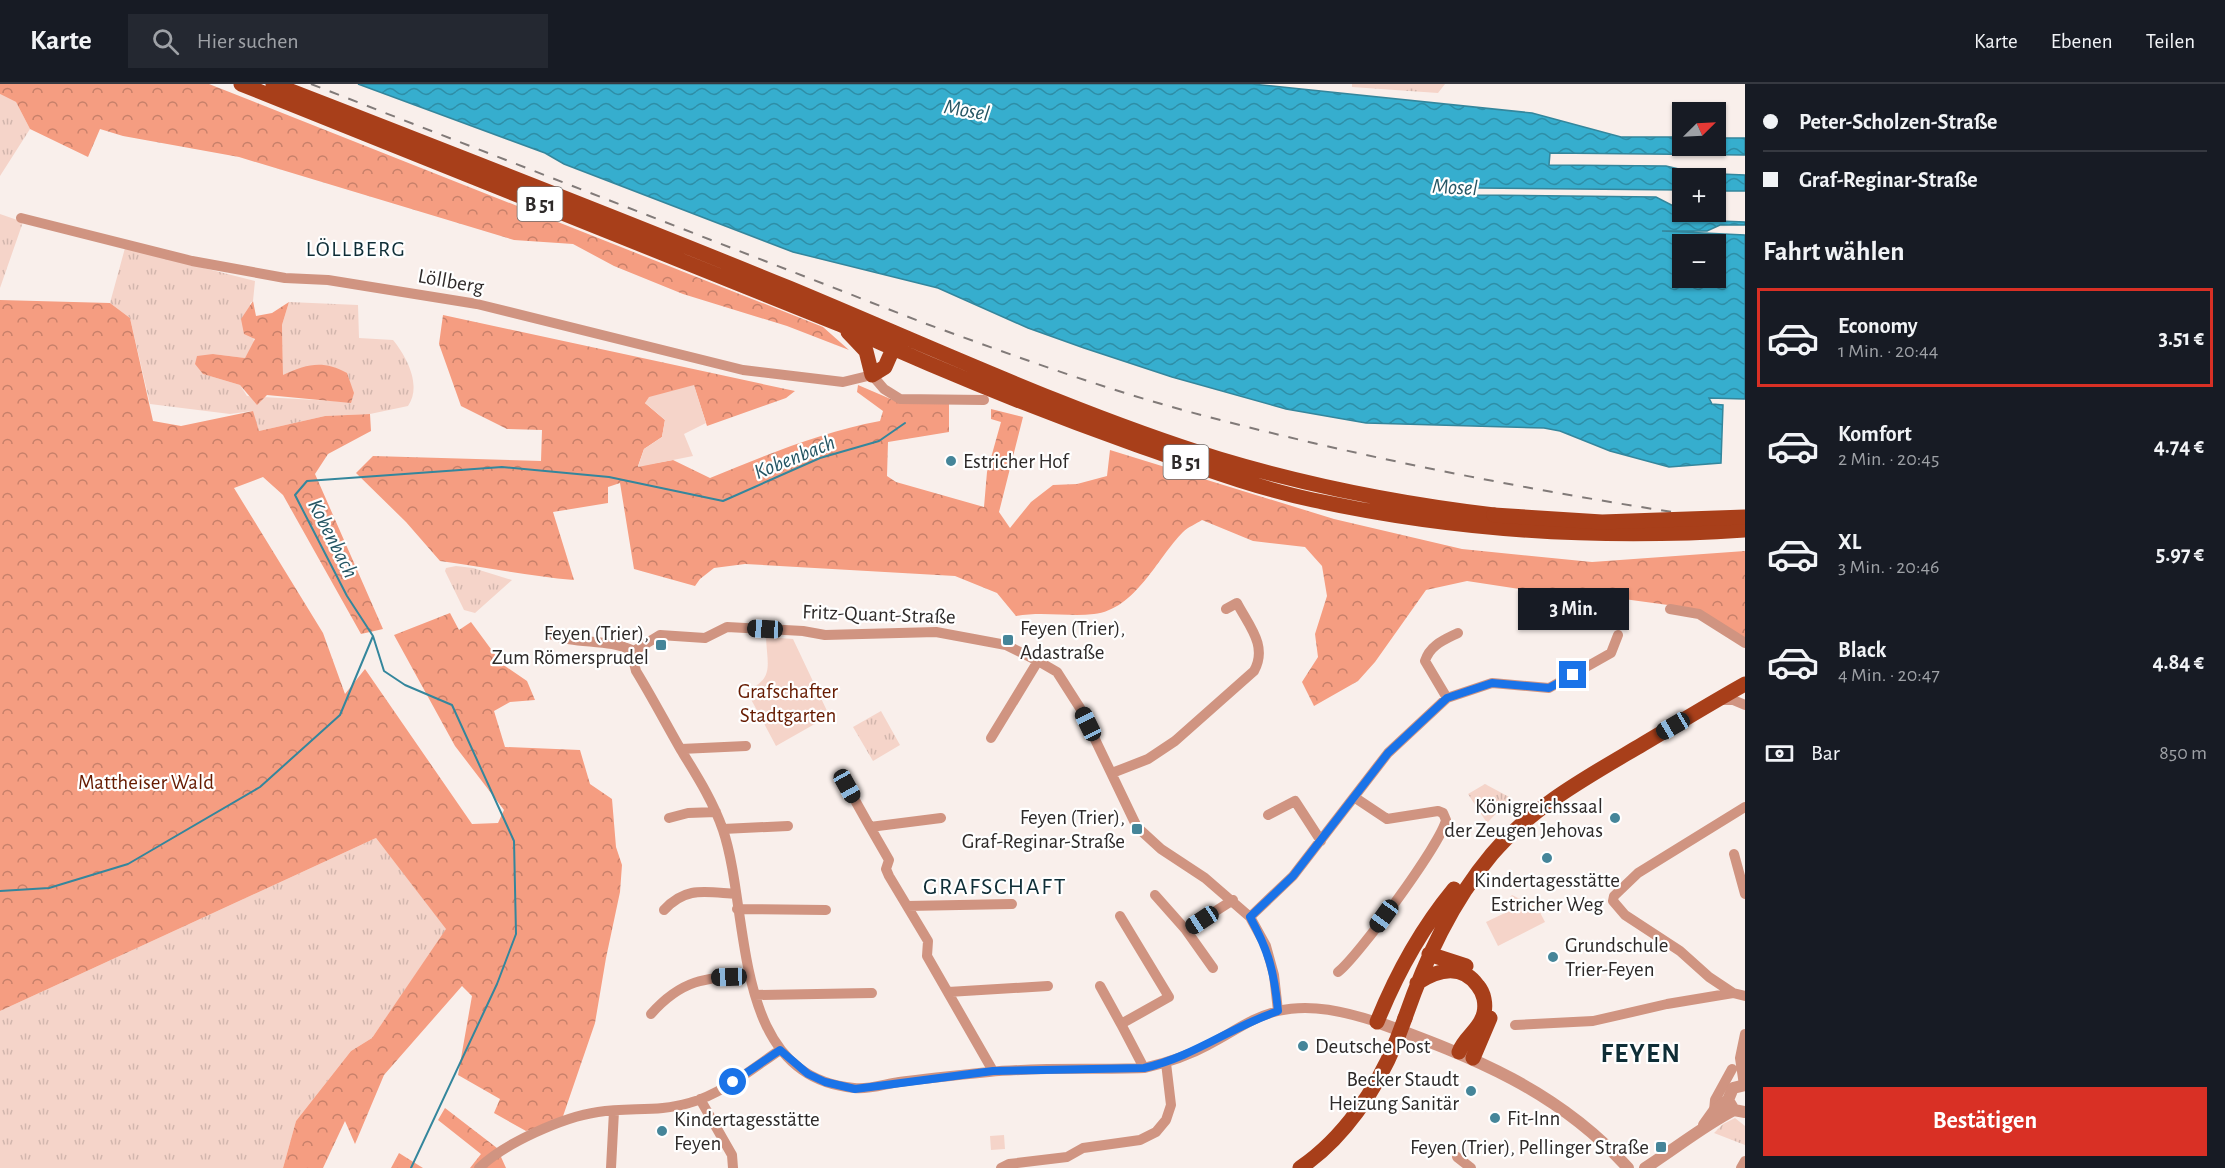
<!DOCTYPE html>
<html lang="de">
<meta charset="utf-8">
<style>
body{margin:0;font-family:"Alegreya Sans",sans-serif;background:#242831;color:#f1f3f6;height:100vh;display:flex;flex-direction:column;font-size:22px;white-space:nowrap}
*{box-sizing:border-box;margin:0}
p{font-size:20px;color:#9ea1a6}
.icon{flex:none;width:33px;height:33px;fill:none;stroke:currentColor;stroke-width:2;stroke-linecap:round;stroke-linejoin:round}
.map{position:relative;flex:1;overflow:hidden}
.panel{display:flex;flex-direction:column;background:#171b24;width:480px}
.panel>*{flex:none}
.hud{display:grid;align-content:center;height:132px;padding:0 18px;background:#171b24}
.needle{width:39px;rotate:66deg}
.tools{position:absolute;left:1672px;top:18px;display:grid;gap:12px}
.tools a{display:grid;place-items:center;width:54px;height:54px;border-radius:0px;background:#171b24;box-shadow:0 2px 4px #0004;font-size:30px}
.end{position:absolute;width:27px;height:27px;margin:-14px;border:8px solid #1a73e8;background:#fff;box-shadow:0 0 0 3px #fff}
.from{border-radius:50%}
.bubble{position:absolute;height:42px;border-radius:0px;background:#171b24;box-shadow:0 2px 4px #0004;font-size:20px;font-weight:600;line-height:42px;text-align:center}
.car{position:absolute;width:18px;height:36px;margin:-18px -9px;border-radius:8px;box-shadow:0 0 4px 2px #0007;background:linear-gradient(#222 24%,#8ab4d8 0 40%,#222 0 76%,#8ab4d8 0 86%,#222 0)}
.hud b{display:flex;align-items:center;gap:21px;height:57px;font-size:22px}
.hud b+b{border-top:2px solid #363941}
.hud i{width:15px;height:15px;background:#f1f3f6}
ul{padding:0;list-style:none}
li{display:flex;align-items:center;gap:18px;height:99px;margin:0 12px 9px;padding:0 6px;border:3px solid transparent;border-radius:0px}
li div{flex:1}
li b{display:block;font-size:22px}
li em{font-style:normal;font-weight:600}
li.active{border-color:#d93025}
li>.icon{width:54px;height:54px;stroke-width:1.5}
h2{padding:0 18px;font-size:27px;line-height:72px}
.pay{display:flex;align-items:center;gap:15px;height:66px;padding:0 18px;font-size:22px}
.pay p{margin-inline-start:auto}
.primary-button{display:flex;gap:12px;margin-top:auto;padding:12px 18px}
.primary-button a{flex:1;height:69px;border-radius:0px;background:#d93025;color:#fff;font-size:24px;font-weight:600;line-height:69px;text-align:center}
header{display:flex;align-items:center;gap:36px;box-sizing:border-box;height:84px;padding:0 30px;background:#171b24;border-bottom:2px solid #363941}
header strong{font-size:28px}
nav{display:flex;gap:33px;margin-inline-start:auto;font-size:21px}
.search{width:420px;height:54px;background:#242831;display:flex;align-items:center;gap:15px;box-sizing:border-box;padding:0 21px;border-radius:0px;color:#9ea1a6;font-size:22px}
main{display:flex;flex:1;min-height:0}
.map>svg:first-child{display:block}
.grass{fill:url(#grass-tufts)}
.forest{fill:url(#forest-crowns)}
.garden{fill:#f5d4c9}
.water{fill:url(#water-waves);stroke:#34869c;stroke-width:1.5;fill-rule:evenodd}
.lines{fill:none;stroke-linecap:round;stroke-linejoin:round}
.stream{stroke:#34869c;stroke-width:2}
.minor{stroke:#d09481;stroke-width:10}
.tertiary{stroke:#d09481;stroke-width:12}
.primary{stroke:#a83f1a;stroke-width:15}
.rail{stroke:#817a78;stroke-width:2;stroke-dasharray:10 10;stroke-linecap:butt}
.primary-bridge{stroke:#a83f1a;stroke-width:15}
.route{stroke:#1a73e8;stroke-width:8}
.poi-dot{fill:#458599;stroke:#fff;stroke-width:2}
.labels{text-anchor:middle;stroke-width:4.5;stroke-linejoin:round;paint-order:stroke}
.shield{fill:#fff;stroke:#6d6a69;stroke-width:1.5}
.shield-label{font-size:20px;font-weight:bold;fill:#2e2a29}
.street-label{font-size:21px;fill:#2e2a29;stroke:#fff}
.poi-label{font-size:21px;fill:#2e2a29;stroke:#fff;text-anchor:start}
.park-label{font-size:21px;fill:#661a00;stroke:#fff}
.water-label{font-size:22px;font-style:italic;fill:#265664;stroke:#fff}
.neighbourhood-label{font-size:22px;letter-spacing:1.5px;fill:#0f2e37;stroke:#fff}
.quarter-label{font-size:24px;letter-spacing:1.5px;fill:#0f2e37;stroke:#fff}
.district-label{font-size:27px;font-weight:bold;letter-spacing:1.5px;fill:#0f2e37;stroke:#fff}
</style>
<header>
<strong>Karte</strong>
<div class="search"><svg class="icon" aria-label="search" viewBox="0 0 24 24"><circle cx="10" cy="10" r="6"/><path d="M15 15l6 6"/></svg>Hier suchen</div>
<nav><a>Karte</a><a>Ebenen</a><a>Teilen</a></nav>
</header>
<main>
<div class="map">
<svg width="1745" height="1084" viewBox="0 0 1745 1084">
<defs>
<pattern id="grass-tufts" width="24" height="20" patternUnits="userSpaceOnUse" patternTransform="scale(1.5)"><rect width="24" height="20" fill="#f5d4c9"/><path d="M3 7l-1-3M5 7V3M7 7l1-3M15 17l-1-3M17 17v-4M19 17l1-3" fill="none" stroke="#d2b6ad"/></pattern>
<pattern id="forest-crowns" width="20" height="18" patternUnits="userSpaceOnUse" patternTransform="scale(1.5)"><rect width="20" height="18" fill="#f59d81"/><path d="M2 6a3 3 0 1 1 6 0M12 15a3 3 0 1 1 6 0" fill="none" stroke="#c7806a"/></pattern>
<pattern id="water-waves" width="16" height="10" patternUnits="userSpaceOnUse" patternTransform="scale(1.5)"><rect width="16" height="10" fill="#36aece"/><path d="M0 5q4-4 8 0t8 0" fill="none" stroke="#2e8ea7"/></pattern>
</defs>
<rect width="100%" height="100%" fill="#f9efeb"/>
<path class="grass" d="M1352 0H1445L1438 9 1352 3Z
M0 10 16 18 30 45 0 92Z
M0 130 23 138 0 204Z
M125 164 255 197 253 217 250 219 254 259 245 274 213 270 203 290 240 301 247 312 351 318 283 291 282 241 289 218 358 221 359 254 393 256C407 273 422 302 408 322L370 330 325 332 259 347 252 327 230 330 150 320 130 234 110 219Z
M456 482 473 484 512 496 475 529 464 526 445 487 446 484Z
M881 627 900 661 873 677 853 643Z
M1485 700 1511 714 1487 739 1468 710Z
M376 754 447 845 372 954 351 967 296 1037 283 1084H0V927Z
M1735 1034 1745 1042V1061L1714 1049 1723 1040Z
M1004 1051 1005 1065 991 1066 990 1052Z"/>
<path class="forest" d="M0 0H209L823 243 849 266 787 242 683 210 614 182 573 160 514 156 239 73 123 52 100 45 88 73 30 45 16 18 0 10Z
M0 216 110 219 130 234 153 337 181 342 253 327 259 347 325 332 370 330 371 347 328 370 315 390 383 545 361 550 283 411 263 393 234 404 323 549 345 610 365 585 472 740 498 739 504 726 455 662 394 551 450 529 459 546 471 538 502 580 527 597 535 616 510 618 494 627 505 663 580 666 590 700 612 715 616 763 622 781 620 808 606 874 595 939 561 1038 526 1047 494 1029 500 1015 458 991 472 912 462 902 384 991 355 1060 345 1037 323 1084H283L296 1037 351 967 372 954 446 845 376 754 0 927Z
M253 217 256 232 272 229 289 218 282 241 283 291C307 280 323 276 347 289L354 309 351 319 267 311 257 321 240 301 203 290 195 280 197 272 213 270 245 274 255 255 244 250 241 235Z
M443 231 795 307 786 314 707 342 694 302 645 319 665 336 662 353 644 365 638 382 673 376 710 394C766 371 821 348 880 337L883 327 857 308 858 301 900 319 949 320V348L888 358 887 392 896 398 984 423 987 388 1001 338 991 335V325L1023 333 999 428 1010 444 1031 418 1053 401 1077 400 1107 392 1110 366 1334 435 1462 465 1592 478 1745 467V555L1668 521 1587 510 1586 515 1467 497 1426 506 1375 578 1358 597 1314 622 1302 598 1318 573 1315 550 1327 512 1322 482 1305 463 1253 457 1202 436C1196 440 1188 443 1183 448 1158 473 1135 526 1094 530 1068 533 1043 527 1016 532L997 509 955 492 745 480 714 484 700 495 695 502 634 485 620 399 608 403V419L553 428 574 496C529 492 485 483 440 477L406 438 356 389 373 372 541 377 542 346 507 345 461 322 439 260Z
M445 1024 497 1064 506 1084H470L481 1070 438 1036Z
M399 1069 423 1084H391Z"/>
<path class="garden" d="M694 301 706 339 684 350 693 372 638 383 644 365 662 353 665 336 645 319 649 313Z
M766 553 793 555 828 629 820 637 776 662 746 606C775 596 767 580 766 553Z
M1512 811 1520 815 1522 820 1533 815 1545 838 1498 862 1486 838 1507 828 1503 820Z"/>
<path class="water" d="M358 0H1252L1532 29 1621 53H1683V62H1716V54H1745V71L1550 69 1549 81 1666 82 1696 89 1745 91V107H1716V94H1683V106L1478 104H1473L1472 109 1477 111 1656 113 1687 129 1719 130 1720 137 1745 138V141H1720L1707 147H1662L1745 151V315L1709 314 1712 320 1723 321 1721 379 1669 383 1610 367 1560 347 1544 344 1366 339 1286 325 1172 293 1084 264 1028 244 938 204 793 168 564 80 545 69ZM1716 160V194H1683V160Z"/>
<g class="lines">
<path class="stream" d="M373 552 384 587 405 601 452 621 514 757 516 850 497 900 411 1084
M0 807 49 804 128 780 260 703 340 631 373 552 347 512 295 411 307 397 502 383 609 393 723 417 820 374 879 357 905 339"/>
<path class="minor" d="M21 134 192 177 285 194 328 196 477 220 743 286 843 298 872 291 884 305 900 315 984 316
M1670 525 1699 530 1745 559
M550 550C577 561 607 554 634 567
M634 567 633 575 636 587C652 613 666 640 681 666 697 692 713 717 723 746 751 830 730 993 854 1004 868 1006 885 1000 899 998 929 994 959 991 989 988 1040 983 1093 986 1144 984 1166 979 1188 972 1208 961 1232 949 1252 933 1278 927 1311 919 1346 928 1377 938
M634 567 660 551 705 554 727 543 803 547 825 551 936 548 1006 561 1038 577 1057 588 1080 624 1137 743 1161 765 1205 794 1250 833 1266 862 1274 891 1278 927
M1447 614 1425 577C1430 561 1444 556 1458 549
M1717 616H1733L1745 621
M991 654 1038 577
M681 665 746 662
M1112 689 1148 675 1175 657 1254 587C1268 562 1249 542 1237 519L1226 525
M847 702 870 743
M1745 723 1638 789 1614 812 1613 817 1625 831 1680 867 1709 893 1733 909 1745 912
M1268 731 1295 717 1321 757
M669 734 688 729 716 728
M941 734 870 743 889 776 886 785 889 792 928 857 927 872 993 987
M723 745 788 742
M1734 770 1745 810
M1155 811 1186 846 1213 884
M907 822 1012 820
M737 825 826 826
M664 826C686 802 705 808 736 810
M1120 832 1169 913 1121 940 1144 984
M1250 833 1293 792 1388 669 1447 614 1492 599 1549 604 1611 569 1618 551
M1186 846 1233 816
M1338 888C1357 874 1442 758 1446 736L1443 729 1438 727 1387 735 1354 713
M1100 902 1121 940
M948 908 1048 902
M755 911 872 909
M651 930C681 896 705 893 749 892
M1515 941 1593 937 1667 920 1733 909
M1744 1001 1740 974 1745 950
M700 1015 732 1071 733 1084
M1714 1027 1715 1016 1732 985
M1457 1073 1471 1084
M479 1084C505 1059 563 1033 598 1028 629 1023 659 1028 689 1019 722 1010 752 985 780 966
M611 1084 614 1027
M1001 1084 1009 1080 1067 1073 1083 1064 1140 1056 1156 1048 1166 1036 1171 1021 1166 979
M1741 1084 1745 1077"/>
<path class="tertiary" d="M1377 938C1473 973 1558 1006 1628 1084
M1745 1001 1733 1004 1728 1016 1734 1026 1745 1028
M1704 1041 1714 1027 1728 1016
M1645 1084C1675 1065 1703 1042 1734 1026"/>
<path class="primary" d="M241 0 839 240C937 285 1036 325 1137 361 1195 381 1253 403 1313 416 1456 447 1599 456 1745 446
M273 0C445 67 618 134 789 204 931 263 1072 329 1219 375 1309 402 1401 420 1494 431
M848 248 866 267 872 291 885 283 896 258
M1429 870 1466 882
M1417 899C1437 886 1462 879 1478 902 1484 909 1486 920 1484 929 1481 945 1464 953 1459 968
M1405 934C1426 874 1451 819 1492 770 1533 722 1589 692 1643 660 1677 640 1711 619 1745 600
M1377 938C1396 891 1421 845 1454 805
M1473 974 1490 934
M1300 1084C1344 1054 1376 1006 1396 958"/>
<path class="rail" d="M311 0 924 239C1012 271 1101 304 1190 328 1372 377 1559 412 1745 439"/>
<path class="primary-bridge" d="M1494 431 1602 438 1745 433
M1396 958 1405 934"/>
</g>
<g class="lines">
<path class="route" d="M733 998 780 966 808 990 825 998 855 1005 993 987 1144 984C1193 973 1231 943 1278 927 1274 887 1269 868 1250 833L1293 792 1388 669 1447 614 1492 599 1549 604 1573 591"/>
</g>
<g class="poi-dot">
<circle cx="951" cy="377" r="6"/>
<rect x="1002" y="550" width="12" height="12" rx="3"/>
<rect x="655" y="555" width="12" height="12" rx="3"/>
<circle cx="1615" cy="734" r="6"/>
<rect x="1131" y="739" width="12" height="12" rx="3"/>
<circle cx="1547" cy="774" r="6"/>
<circle cx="1553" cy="873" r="6"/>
<circle cx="1303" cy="962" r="6"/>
<circle cx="1471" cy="1007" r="6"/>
<circle cx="1495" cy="1034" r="6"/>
<circle cx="662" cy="1047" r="6"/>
<rect x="1655" y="1057" width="12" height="12" rx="3"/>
</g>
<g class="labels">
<g class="shield">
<rect x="517.5" y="103" width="45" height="34" rx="4.5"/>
<rect x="1163.5" y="361" width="45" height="34" rx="4.5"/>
</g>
<g class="shield-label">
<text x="540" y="127">B 51</text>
<text x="1186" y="385">B 51</text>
</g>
<g class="street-label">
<text transform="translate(451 197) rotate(10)" y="7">Löllberg</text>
<text transform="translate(879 530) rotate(2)" y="7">Fritz-Quant-Straße</text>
</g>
<g class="poi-label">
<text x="963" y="384">Estricher Hof</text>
<text x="1020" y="551">Feyen (Trier),<tspan x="1020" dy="24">Adastraße</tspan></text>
<text x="649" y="556" text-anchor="end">Feyen (Trier),<tspan x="649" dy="24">Zum Römersprudel</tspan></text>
<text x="1603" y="729" text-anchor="end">Königreichssaal<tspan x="1603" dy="24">der Zeugen Jehovas</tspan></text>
<text x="1125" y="740" text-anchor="end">Feyen (Trier),<tspan x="1125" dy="24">Graf-Reginar-Straße</tspan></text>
<text x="1547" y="803" text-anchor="middle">Kindertagesstätte<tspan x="1547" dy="24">Estricher Weg</tspan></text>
<text x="1565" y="868">Grundschule<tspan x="1565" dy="24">Trier-Feyen</tspan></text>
<text x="1315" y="969">Deutsche Post</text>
<text x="1459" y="1002" text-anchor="end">Becker Staudt<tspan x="1459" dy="24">Heizung Sanitär</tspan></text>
<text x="1507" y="1041">Fit-Inn</text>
<text x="674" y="1042">Kindertagesstätte<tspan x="674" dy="24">Feyen</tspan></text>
<text x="1649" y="1070" text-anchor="end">Feyen (Trier), Pellinger Straße</text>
</g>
<g class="park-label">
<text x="788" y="614">Grafschafter<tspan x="788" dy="24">Stadtgarten</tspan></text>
<text x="146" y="705">Mattheiser Wald</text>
</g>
<g class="water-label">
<text transform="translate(967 25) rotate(10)" y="8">Mosel</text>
<text transform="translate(1455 102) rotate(3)" y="8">Mosel</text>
<text transform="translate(794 372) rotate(-22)" y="8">Kobenbach</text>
<text transform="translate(334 454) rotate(63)" y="8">Kobenbach</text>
</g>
<g class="neighbourhood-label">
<text x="356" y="172">LÖLLBERG</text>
</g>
<g class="quarter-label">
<text x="995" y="810">GRAFSCHAFT</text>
</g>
<g class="district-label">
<text x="1641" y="978">FEYEN</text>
</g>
</g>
</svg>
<div class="tools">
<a><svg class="needle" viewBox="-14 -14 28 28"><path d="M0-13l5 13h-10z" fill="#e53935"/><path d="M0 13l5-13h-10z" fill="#9ea1a6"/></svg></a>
<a>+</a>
<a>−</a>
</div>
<i class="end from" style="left:733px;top:998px"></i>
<i class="end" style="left:1573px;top:591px"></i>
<div class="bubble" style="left:1518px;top:504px;width:111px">3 Min.</div>
<i class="car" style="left:765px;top:545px;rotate:273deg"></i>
<i class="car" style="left:1088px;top:640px;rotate:334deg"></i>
<i class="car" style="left:1673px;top:642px;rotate:240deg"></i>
<i class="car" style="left:847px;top:702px;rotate:151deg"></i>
<i class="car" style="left:1384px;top:832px;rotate:216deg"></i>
<i class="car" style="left:1202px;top:836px;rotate:237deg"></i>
<i class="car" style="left:729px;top:893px;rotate:268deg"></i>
</div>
<section class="panel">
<div class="hud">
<b><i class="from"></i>Peter-Scholzen-Straße</b>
<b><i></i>Graf-Reginar-Straße</b>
</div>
<h2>Fahrt wählen</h2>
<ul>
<li class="active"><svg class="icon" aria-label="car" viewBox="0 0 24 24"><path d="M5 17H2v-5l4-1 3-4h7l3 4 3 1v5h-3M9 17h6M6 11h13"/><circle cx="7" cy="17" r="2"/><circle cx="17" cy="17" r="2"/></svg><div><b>Economy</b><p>1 Min. · 20:44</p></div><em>3.51 €</em></li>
<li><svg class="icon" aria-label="car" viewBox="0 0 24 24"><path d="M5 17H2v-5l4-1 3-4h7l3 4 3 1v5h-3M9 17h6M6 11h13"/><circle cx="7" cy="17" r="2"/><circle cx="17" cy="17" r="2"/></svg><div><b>Komfort</b><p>2 Min. · 20:45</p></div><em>4.74 €</em></li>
<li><svg class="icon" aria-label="car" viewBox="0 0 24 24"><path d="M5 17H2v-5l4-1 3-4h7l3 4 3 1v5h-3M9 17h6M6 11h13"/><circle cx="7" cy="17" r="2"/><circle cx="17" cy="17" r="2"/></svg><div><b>XL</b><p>3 Min. · 20:46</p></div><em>5.97 €</em></li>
<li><svg class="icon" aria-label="car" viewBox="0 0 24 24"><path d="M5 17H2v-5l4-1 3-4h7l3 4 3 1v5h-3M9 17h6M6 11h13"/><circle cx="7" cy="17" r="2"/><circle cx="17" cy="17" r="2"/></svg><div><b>Black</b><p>4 Min. · 20:47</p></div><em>4.84 €</em></li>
</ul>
<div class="pay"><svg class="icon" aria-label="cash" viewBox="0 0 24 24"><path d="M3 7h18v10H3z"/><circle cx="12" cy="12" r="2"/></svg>Bar<p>850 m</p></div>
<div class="primary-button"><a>Bestätigen</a></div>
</section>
</main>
